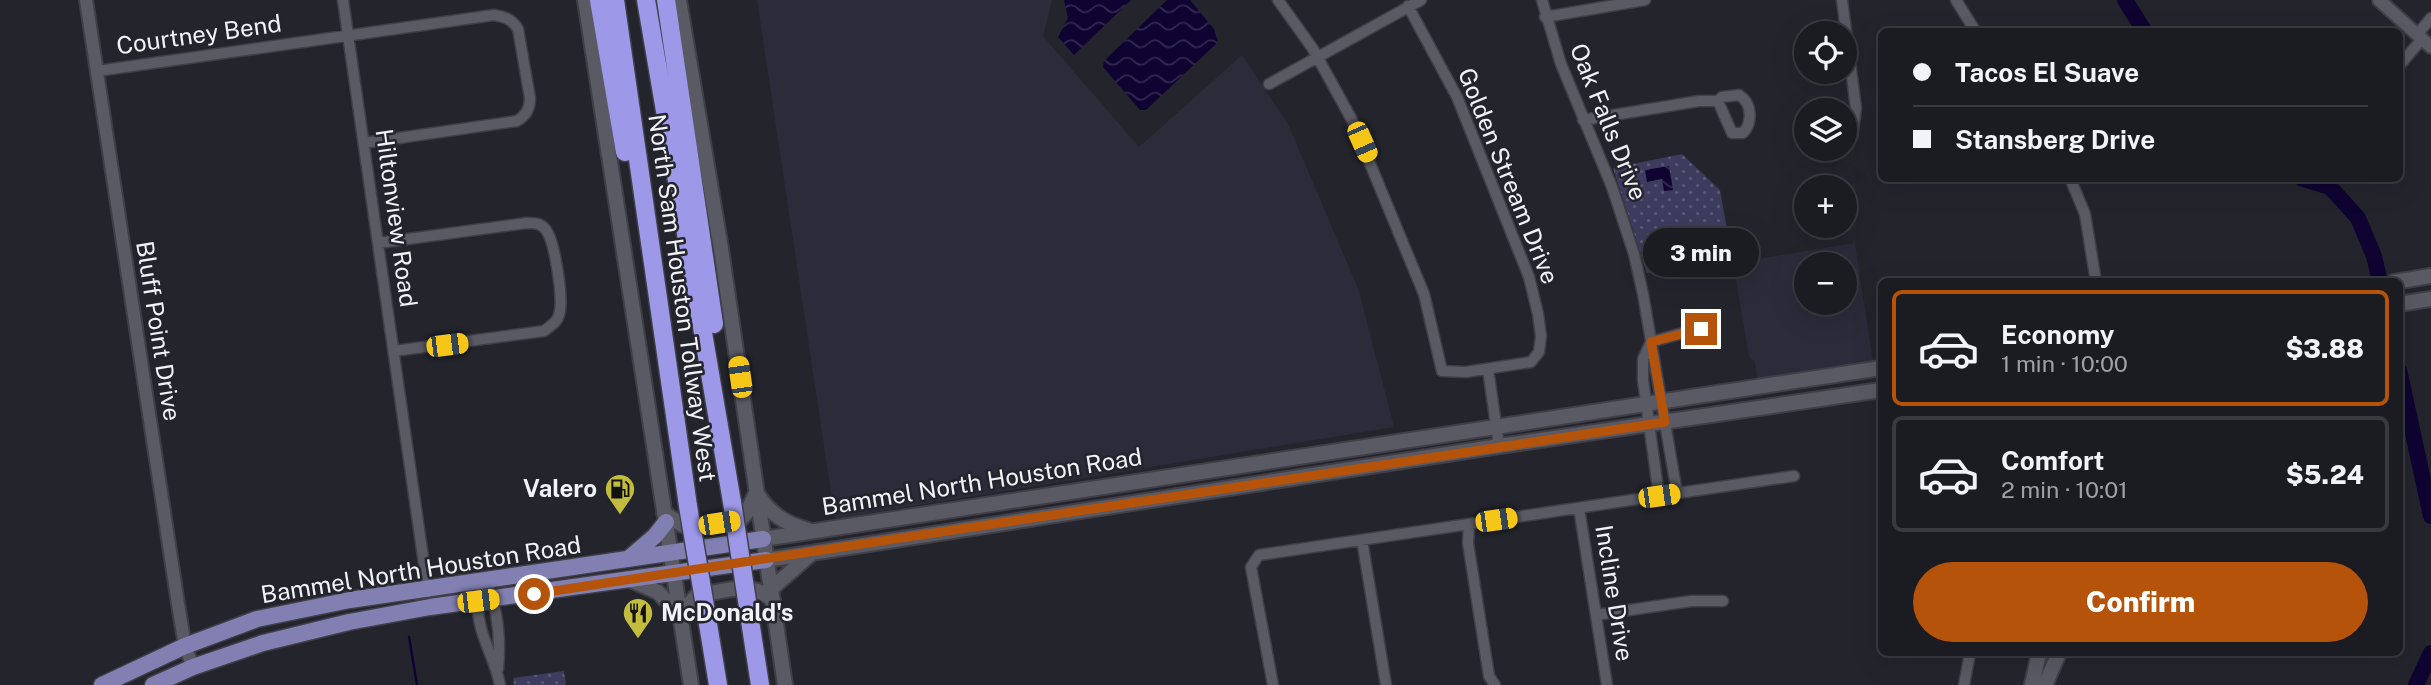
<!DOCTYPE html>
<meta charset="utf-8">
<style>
body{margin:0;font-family:"Public Sans",sans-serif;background:#28282f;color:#f1f3f6;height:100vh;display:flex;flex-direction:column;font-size:26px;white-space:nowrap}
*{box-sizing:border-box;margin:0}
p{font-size:23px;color:#a0a1a5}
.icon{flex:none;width:38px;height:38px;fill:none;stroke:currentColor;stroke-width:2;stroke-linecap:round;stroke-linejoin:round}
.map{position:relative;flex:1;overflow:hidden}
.sheet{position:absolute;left:1878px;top:278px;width:525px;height:378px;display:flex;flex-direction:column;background:#1b1b22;border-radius:10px;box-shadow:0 7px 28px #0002,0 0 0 2px #393940}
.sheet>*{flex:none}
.top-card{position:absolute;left:1878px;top:28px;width:525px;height:154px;border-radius:10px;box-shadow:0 7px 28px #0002,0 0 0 2px #393940;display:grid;align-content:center;height:154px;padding:0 35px;background:#1b1b22}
.controls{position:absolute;left:1794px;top:21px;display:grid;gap:14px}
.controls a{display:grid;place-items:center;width:63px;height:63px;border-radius:50%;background:#1b1b22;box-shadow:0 7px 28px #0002,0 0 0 2px #393940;font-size:35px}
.end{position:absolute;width:32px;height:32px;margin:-16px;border:9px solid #b45309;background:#fff;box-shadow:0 0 0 4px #fff}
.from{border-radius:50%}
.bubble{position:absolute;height:49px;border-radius:24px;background:#1b1b22;box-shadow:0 7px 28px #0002,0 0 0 2px #393940;font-size:23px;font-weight:800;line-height:49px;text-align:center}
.car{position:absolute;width:21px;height:42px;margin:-21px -10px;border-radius:9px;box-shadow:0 0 5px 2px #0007;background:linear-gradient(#f5c518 24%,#345 0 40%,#f5c518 0 76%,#345 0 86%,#f5c518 0)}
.top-card b{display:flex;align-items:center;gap:24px;height:66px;font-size:26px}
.top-card b+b{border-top:2px solid #393940}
.top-card i{width:18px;height:18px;background:#f1f3f6}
ul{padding:12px 0 0;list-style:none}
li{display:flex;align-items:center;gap:21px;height:116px;margin:0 14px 10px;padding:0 21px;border:4px solid #393940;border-radius:10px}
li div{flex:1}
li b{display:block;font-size:26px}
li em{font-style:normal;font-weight:800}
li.current{border-color:#b45309}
li>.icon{width:63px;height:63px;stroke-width:1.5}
.action{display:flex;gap:14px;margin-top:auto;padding:14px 35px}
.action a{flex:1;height:80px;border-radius:42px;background:#b45309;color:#fff;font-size:28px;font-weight:800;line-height:80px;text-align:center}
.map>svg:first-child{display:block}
.built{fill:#2b2b3a;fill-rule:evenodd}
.park{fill:url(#park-dots)}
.garden{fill:#3d3c5e}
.water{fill:url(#water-waves)}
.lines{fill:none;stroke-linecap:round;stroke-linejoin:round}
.stream{stroke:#0f0332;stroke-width:2.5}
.river{stroke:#0f0332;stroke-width:16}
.minor-casing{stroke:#403f48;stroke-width:13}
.tertiary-casing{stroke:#403f48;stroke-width:16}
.secondary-casing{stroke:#403f48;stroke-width:18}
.primary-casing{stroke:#403f48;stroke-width:19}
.motorway-casing{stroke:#403f48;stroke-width:21}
.minor{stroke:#5a5a64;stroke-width:10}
.tertiary{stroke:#5a5a64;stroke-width:12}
.secondary{stroke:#5a5a64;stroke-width:14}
.primary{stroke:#8280b3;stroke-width:16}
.motorway{stroke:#9d99e8;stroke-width:18}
.motorway-bridge-casing{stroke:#403f48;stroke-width:21;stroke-linecap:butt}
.motorway-bridge{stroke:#9d99e8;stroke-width:18}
.route{stroke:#b45309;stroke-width:9}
.labels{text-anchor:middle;stroke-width:5;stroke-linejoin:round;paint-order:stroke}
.street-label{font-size:24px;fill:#f2f2f8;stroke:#24242d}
.poi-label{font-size:24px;font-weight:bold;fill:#f2f2f8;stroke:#24242d;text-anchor:end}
</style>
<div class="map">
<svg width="2431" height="685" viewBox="0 0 2431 685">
<defs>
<pattern id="park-dots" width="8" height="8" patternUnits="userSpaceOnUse" patternTransform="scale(1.75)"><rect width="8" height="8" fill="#3d3c5e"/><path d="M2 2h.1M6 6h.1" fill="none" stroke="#5a5976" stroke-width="1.8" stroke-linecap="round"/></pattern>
<pattern id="water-waves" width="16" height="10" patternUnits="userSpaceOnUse" patternTransform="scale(1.75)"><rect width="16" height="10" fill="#0f0332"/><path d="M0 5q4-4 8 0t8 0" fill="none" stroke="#322850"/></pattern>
</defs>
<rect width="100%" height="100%" fill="#24242d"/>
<path class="built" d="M757 0H1052L1043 36 1139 147 1242 55 1289 126 1359 291 1394 427 835 519Z
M1855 243 1873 362 1757 379 1755 362 1749 356 1733 263ZM1806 264H1844V303H1806Z"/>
<path class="park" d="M1682 154 1720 190 1732 258 1647 273 1613 168Z
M564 671 566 685H514L513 678Z"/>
<path class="garden" d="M1710 238 1713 253 1681 258 1679 243Z"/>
<path class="water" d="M1064 0H1131L1074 55 1058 37 1068 18Z
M1167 0H1190L1214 29 1218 42 1146 110H1140L1103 67 1104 61Z
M1669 166 1673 190 1664 191 1662 179 1647 182 1645 170Z"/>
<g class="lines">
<path class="stream" d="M409 637 417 685"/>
<path class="river" d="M2125 0 2145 32
M2301 178 2330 187 2358 218 2374 256 2380 282
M2399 370 2431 516
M2416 685 2431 653"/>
<g class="minor-casing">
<path id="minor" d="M343 0 428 592
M1278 0 1313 49 1352 120 1424 294 1442 371 1466 372 1531 362 1539 352 1541 336 1538 314 1529 277 1457 97 1408 6
M1542 0 1561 64 1612 187 1634 254 1643 294 1677 493
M1842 0 1856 108 1852 137
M1956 0 1976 32
M1545 17 1645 0
M2417 35 2431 18
M2399 66 2422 39
M97 71 494 15C505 17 512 19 518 29L530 98C530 108 526 116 517 121L364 143
M1269 84 1421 0
M1583 120 1699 101H1718L1722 97 1739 95C1752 103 1753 122 1743 133H1732L1718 101
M2070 178 2085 214 2096 282
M378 243 527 223C535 223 541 223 546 230 555 242 564 301 559 315 557 323 550 326 544 331L394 351
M1651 342 1643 359V380L1659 496
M1651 342 1711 325
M1488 369 1499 446
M1579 508 1607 685
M1469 524 1468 543 1489 676 1495 685
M1362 540 1386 685
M486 581C483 587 479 595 478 602 476 632 495 657 500 685
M486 581C498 609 501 638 498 669
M1596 615 1691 601H1723
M1273 685 1251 567 1259 555 1794 476
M1964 685 1970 653"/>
</g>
<g class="tertiary-casing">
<path id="tertiary" d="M86 0 178 604 185 646 193 667
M2379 0 2431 47"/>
</g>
<g class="secondary-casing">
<path id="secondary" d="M585 0 691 685
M679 0 721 249 785 685
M2394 282 2431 276
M2399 304 2431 299
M758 495C771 515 785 523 808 530
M664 513 682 525 697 526 741 519 747 512 756 493
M763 539 1881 368
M766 560 1499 446 1881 390
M630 580 658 592 680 616 696 596C724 591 750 580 773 600
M771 589 812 553
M2032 685 2039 653
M2045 685 2059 653"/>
</g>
<g class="primary-casing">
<path id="primary" d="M628 559 655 536 666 522
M102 685 185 646 257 619 350 600 763 539
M153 685 193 667 263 643 349 622 430 607 766 560"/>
</g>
<g class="motorway-casing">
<path id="motorway" d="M599 0 625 152
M615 0 688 506
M646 0 732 502
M666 0 714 324
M749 614 760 685
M708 624 718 685"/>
</g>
<use href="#minor" class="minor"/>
<use href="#tertiary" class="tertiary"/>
<use href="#secondary" class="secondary"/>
<use href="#primary" class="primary"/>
<use href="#motorway" class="motorway"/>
<g class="motorway-bridge-casing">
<path id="motorway-bridge" d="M732 502 749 614
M688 506 708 624"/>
</g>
<use href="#motorway-bridge" class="motorway-bridge"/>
</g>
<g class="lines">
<path class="route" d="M534 594C911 537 1288 478 1665 422L1651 342 1701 329"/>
</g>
<defs>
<g id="fuel-pin" transform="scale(1.575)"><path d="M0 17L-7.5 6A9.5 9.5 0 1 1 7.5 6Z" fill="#c4bc3d" stroke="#24242d"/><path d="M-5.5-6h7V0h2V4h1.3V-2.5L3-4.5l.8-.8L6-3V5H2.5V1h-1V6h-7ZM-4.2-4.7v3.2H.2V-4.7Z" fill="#111"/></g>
<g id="restaurant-pin" transform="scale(1.575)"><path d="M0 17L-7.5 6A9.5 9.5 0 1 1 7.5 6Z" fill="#c4bc3d" stroke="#24242d"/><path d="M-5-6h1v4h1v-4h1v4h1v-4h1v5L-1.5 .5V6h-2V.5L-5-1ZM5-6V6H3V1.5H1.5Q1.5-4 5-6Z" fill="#111"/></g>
</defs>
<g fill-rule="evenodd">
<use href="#fuel-pin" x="620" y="489"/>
<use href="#restaurant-pin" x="638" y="613"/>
</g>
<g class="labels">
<g class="street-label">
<text transform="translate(199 35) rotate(-8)" y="8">Courtney Bend</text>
<text transform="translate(1608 122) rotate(68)" y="8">Oak Falls Drive</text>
<text transform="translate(1508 176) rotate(68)" y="8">Golden Stream Drive</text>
<text transform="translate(396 218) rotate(82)" y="8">Hiltonview Road</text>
<text transform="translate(682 298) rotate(82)" y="8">North Sam Houston Tollway West</text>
<text transform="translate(158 331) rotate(81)" y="8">Bluff Point Drive</text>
<text transform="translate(982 482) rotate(-9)" y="8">Bammel North Houston Road</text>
<text transform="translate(421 570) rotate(-9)" y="8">Bammel North Houston Road</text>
<text transform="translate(1614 593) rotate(81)" y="8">Incline Drive</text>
</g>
<g class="poi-label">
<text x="597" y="497">Valero</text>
<text x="661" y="621" text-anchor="start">McDonald's</text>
</g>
</g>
</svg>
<div class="controls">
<a><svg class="icon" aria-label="locate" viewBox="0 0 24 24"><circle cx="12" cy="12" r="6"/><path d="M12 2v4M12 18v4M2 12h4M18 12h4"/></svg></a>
<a><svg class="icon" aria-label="layers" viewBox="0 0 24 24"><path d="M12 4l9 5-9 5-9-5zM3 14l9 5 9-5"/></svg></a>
<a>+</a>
<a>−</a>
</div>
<i class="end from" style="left:534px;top:594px"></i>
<i class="end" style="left:1701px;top:329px"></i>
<div class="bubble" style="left:1643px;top:228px;width:116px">3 min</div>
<i class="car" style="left:1362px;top:142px;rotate:156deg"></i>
<i class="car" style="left:447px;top:345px;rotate:83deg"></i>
<i class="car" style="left:740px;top:377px;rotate:352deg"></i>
<i class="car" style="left:1659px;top:496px;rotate:82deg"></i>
<i class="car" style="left:1496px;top:520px;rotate:82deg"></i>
<i class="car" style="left:719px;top:523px;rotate:81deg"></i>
<i class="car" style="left:478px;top:601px;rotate:83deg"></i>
<div class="top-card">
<b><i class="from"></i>Tacos El Suave</b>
<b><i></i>Stansberg Drive</b>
</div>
<section class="sheet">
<ul>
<li class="current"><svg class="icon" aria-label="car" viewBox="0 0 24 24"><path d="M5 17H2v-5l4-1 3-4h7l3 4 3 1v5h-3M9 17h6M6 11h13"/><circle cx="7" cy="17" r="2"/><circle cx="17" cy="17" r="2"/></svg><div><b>Economy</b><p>1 min · 10:00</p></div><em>$3.88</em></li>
<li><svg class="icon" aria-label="car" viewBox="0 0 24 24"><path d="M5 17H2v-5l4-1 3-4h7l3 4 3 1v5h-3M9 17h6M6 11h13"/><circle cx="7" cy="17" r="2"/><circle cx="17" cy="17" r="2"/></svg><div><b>Comfort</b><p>2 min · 10:01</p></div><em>$5.24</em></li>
</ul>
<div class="action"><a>Confirm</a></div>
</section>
</div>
